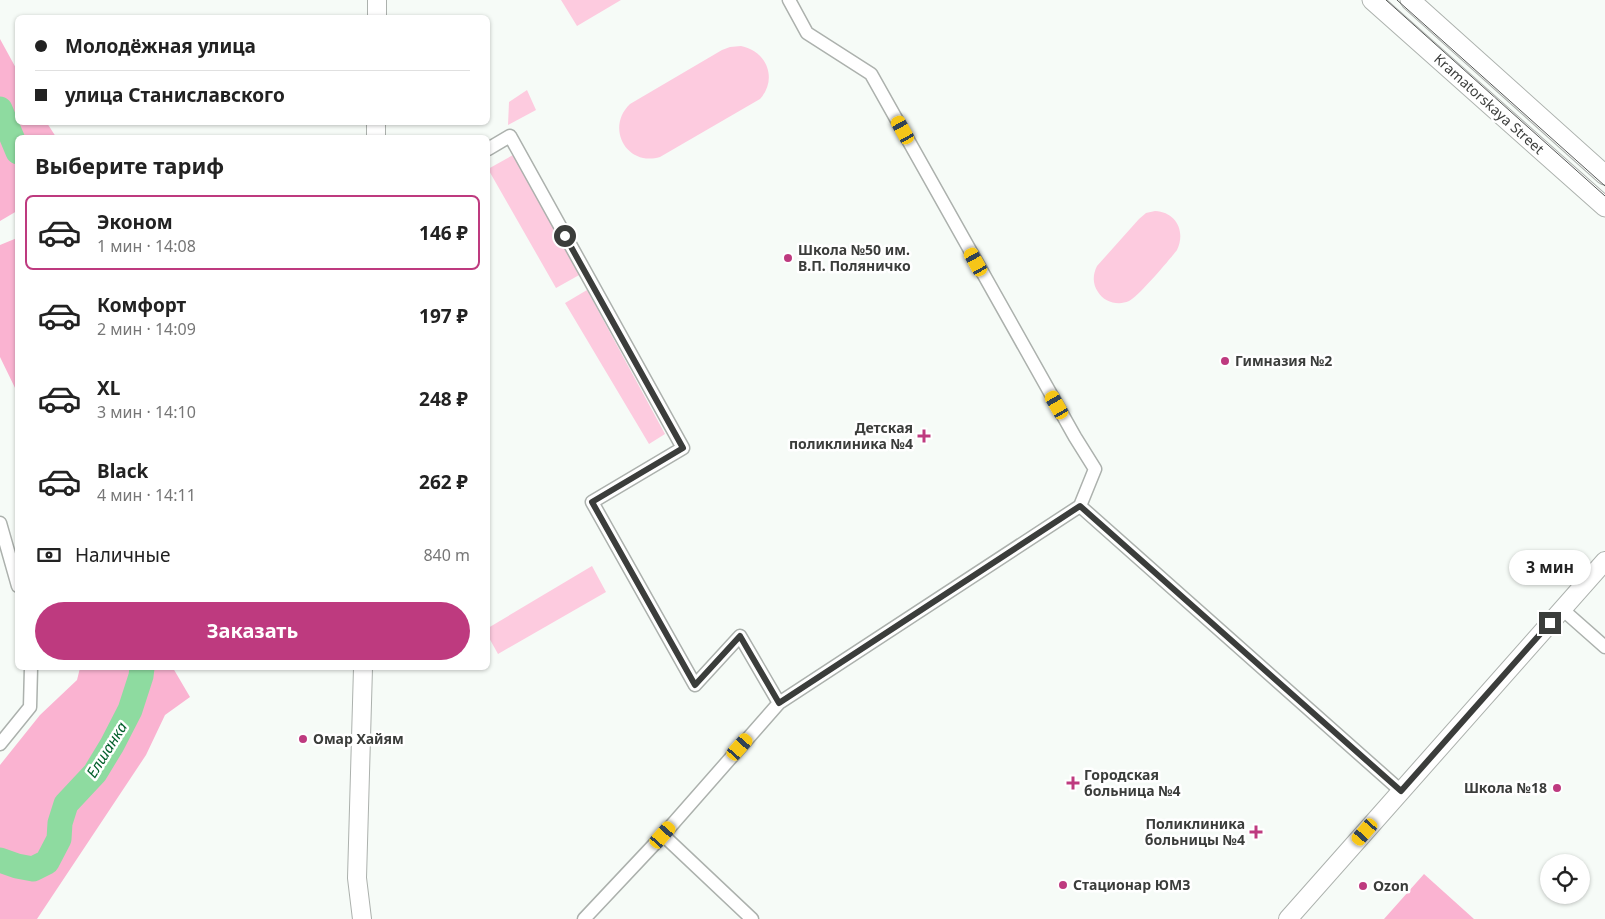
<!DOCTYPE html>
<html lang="ru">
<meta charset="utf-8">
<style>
body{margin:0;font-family:"Noto Sans",sans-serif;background:#f6f6f6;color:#222;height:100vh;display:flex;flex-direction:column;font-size:19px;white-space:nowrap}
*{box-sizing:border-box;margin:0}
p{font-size:16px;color:#767676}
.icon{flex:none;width:28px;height:28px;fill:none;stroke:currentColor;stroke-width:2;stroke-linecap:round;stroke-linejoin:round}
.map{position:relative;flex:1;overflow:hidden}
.panel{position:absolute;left:15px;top:135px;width:475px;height:535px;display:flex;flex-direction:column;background:#fff;border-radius:8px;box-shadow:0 1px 4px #0004}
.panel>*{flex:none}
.banner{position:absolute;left:15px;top:15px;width:475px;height:110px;border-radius:8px;box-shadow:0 1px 4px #0004;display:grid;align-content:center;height:110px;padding:0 20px;background:#fff}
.controls{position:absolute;left:1540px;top:854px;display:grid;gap:10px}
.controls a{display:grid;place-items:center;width:50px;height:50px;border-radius:50%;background:#fff;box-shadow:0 1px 4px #0004;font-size:25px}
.end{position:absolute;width:22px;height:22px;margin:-11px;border:6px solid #3b3d3b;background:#fff;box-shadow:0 0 0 2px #fff}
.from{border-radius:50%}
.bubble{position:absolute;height:35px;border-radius:18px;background:#fff;box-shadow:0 1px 4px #0004;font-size:16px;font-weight:700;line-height:35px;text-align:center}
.car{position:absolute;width:15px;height:30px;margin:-15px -8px;border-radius:6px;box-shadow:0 0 4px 1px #0007;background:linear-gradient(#f5c518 24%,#345 0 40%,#f5c518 0 76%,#345 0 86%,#f5c518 0)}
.banner b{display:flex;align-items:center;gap:18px;height:48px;font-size:19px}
.banner b+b{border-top:1px solid #e0e0e0}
.banner i{width:12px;height:12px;background:#222}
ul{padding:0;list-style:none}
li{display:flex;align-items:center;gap:15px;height:75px;margin:0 10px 8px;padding:0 10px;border:2px solid transparent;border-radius:8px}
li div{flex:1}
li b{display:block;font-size:19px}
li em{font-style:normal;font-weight:700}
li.active{border-color:#be3a7f}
li>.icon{width:45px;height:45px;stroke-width:1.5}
h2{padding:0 20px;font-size:22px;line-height:60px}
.pay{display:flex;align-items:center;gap:12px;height:55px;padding:0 20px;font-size:19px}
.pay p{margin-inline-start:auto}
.cta{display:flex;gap:10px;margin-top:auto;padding:10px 20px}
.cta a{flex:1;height:58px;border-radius:30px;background:#be3a7f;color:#fff;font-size:20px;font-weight:700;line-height:58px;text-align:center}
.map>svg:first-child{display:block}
.green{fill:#fdcbdf}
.forest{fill:#fab3d1}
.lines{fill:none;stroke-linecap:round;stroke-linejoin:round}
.river{stroke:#8edba0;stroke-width:25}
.street-casing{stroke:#acb1ad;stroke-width:15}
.secondary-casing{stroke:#acb1ad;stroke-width:20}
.primary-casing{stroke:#acb1ad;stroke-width:21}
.street{stroke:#fff;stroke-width:12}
.secondary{stroke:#fff;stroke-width:18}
.primary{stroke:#fff;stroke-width:19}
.tram{stroke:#575957;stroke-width:1}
.route{stroke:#3b3d3b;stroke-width:6}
.poi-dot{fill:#be3a7f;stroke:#fff;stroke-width:2}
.labels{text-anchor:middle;stroke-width:5;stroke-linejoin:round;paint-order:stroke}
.street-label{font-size:14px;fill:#3b3d3b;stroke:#fff}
.poi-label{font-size:14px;font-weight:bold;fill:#3b3d3b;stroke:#fff;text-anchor:start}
.water-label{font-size:15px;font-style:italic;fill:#04602c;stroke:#fff}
</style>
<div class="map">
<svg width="1605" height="919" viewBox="0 0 1605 919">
<rect width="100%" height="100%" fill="#f6fbf7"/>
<path class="green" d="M561 0H621L577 26Z
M741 46C767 51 778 79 760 99L660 157C627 167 605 128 630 104L722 50 730 47Z
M527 90 536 110 508 125 509 102Z
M513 155 581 274 556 288 488 169Z
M1155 211C1176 212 1186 231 1177 250 1170 259 1138 297 1129 301 1118 306 1104 302 1098 292 1092 283 1093 274 1097 266L1139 219 1146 213Z
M587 290 665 434 649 444 565 303Z
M592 566 606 592 498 654 488 636V628Z"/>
<path class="forest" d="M0 39 17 70 18 122 47 123 56 137 18 138 17 211 0 221Z
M17 238V392L0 357V245Z
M80 668H173L190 697 165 715 146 755 37 919H0V765L40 715 77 680Z
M1424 874 1474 919H1384Z"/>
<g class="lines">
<path class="river" d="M0 109 18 152
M0 860 17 866 33 869 47 862 59 839 60 823 66 804 95 773 112 745 130 710 141 676 142 668"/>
<g class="street-casing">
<path id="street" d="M789 0 807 33 871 74 1075 437 1095 469 1080 506
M488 149 510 136 683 448 592 502 695 685 740 636 779 703
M0 523 18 586
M1562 609 1605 647
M0 744 30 707 31 668
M663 835 752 919
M584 919 663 835 779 703 1080 506 1401 791"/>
</g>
<g class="secondary-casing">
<path id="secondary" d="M377 18V0
M376 138V122
M362 919 357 878 363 668
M1288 919 1605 561"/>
</g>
<g class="primary-casing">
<path id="primary" d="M1372 0 1605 207
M1410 0 1605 175"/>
</g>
<use href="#street" class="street"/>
<use href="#secondary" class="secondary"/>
<use href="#primary" class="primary"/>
<path class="tram" d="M1386 0 1605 196
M1397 0 1605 186"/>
</g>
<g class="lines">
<path class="route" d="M565 236 683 448 592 502 695 685 740 636 779 703 1080 506 1401 791 1550 623"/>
</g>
<g class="poi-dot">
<circle cx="788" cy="258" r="5"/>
<circle cx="1225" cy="361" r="5"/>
<path d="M921.5 428.5h5v5h5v5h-5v5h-5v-5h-5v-5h5z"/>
<circle cx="303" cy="739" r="5"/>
<path d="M1070.5 775.5h5v5h5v5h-5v5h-5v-5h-5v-5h5z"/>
<circle cx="1557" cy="788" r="5"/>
<path d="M1253.5 824.5h5v5h5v5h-5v5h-5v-5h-5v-5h5z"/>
<circle cx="1063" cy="885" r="5"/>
<circle cx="1363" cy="886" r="5"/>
</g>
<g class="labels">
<g class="street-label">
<text transform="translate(1489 104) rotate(42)" y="5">Kramatorskaya Street</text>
</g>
<g class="poi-label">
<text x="798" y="255">Школа №50 им.<tspan x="798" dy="16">В.П. Поляничко</tspan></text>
<text x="1235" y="366">Гимназия №2</text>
<text x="913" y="433" text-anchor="end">Детская<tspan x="913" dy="16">поликлиника №4</tspan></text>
<text x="313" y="744">Омар Хайям</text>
<text x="1084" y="780">Городская<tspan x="1084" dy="16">больница №4</tspan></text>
<text x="1547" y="793" text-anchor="end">Школа №18</text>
<text x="1245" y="829" text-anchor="end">Поликлиника<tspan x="1245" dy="16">больницы №4</tspan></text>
<text x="1073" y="890">Стационар ЮМЗ</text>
<text x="1373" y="891">Ozon</text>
</g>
<g class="water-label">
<text transform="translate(107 750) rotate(-58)" y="5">Елшанка</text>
</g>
</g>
</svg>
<div class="controls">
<a><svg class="icon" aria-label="locate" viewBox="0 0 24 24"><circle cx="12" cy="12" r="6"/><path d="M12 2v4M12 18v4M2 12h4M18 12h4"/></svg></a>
</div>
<i class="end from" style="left:565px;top:236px"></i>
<i class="end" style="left:1550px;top:623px"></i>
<div class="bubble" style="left:1509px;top:550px;width:82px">3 мин</div>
<i class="car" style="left:903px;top:130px;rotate:331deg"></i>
<i class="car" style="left:976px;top:262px;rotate:331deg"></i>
<i class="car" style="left:1057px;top:405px;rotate:330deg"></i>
<i class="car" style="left:740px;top:747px;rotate:41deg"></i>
<i class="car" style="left:1365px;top:832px;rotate:221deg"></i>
<i class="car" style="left:663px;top:835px;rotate:41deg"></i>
<div class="banner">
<b><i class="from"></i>Молодёжная улица</b>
<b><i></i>улица Станиславского</b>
</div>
<section class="panel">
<h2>Выберите тариф</h2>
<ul>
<li class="active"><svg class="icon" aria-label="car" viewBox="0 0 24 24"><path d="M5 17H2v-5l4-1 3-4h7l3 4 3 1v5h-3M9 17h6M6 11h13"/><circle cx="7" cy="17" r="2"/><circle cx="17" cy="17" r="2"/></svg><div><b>Эконом</b><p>1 мин · 14:08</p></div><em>146 ₽</em></li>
<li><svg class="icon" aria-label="car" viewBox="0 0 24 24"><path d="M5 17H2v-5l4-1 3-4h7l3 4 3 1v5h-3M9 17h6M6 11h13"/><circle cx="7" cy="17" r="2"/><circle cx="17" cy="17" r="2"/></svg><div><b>Комфорт</b><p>2 мин · 14:09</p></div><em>197 ₽</em></li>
<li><svg class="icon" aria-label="car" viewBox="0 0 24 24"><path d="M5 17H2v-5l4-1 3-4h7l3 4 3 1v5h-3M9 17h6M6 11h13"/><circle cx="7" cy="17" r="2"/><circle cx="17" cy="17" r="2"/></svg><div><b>XL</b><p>3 мин · 14:10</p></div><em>248 ₽</em></li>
<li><svg class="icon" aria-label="car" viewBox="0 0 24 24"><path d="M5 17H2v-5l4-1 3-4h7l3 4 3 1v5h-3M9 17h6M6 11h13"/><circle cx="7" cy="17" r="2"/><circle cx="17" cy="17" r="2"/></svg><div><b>Black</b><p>4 мин · 14:11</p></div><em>262 ₽</em></li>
</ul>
<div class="pay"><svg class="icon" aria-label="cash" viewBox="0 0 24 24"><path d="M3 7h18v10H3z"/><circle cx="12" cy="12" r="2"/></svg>Наличные<p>840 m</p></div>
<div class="cta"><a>Заказать</a></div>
</section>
</div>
